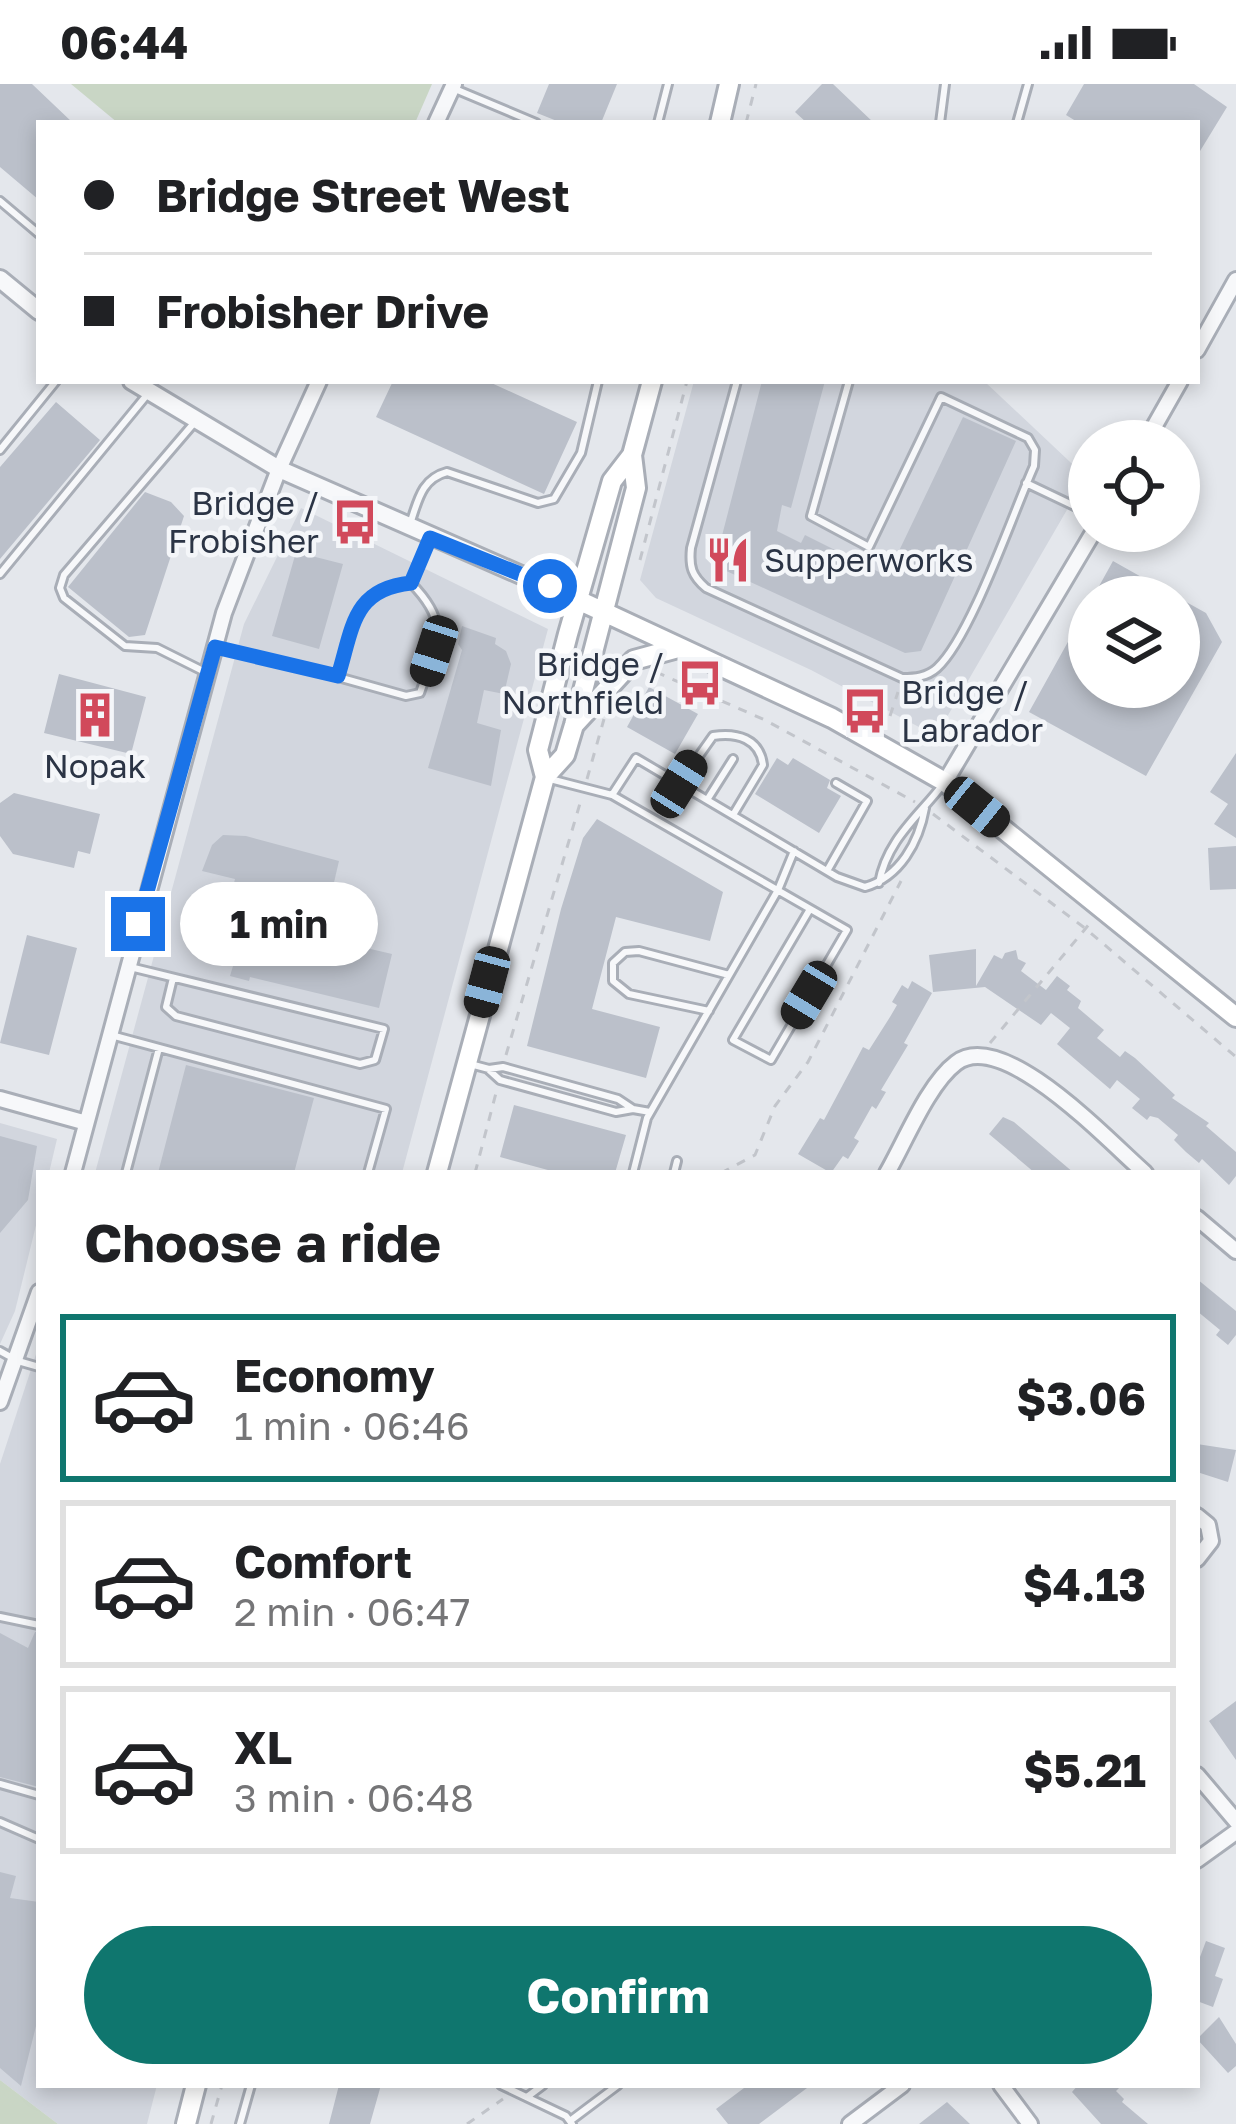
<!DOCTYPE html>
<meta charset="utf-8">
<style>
body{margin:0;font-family:"Golos Text",sans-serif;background:#f2f2f2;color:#202124;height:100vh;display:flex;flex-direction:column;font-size:45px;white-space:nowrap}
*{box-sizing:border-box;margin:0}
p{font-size:39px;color:#757577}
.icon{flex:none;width:66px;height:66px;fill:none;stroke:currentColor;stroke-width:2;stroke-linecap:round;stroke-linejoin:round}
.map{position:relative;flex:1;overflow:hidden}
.details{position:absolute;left:36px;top:1086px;width:1164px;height:918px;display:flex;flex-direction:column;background:#fff;border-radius:0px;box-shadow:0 6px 18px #0003}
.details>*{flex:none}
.banner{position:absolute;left:36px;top:36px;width:1164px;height:264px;border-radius:0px;box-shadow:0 6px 18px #0003;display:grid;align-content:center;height:264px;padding:0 48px;background:#fff}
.buttons{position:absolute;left:1068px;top:336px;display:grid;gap:24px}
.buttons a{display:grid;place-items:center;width:132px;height:132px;border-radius:50%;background:#fff;box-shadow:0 6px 18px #0003;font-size:60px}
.end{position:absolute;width:54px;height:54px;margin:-27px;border:15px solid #1a73e8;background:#fff;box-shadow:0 0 0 6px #fff}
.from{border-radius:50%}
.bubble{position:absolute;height:84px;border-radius:42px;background:#fff;box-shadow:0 6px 18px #0003;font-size:39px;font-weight:700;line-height:84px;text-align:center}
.car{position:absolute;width:36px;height:72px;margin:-36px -18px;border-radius:15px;box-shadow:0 0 9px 3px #0007;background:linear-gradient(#222 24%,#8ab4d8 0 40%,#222 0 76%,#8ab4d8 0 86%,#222 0)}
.banner b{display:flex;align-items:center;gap:42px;height:114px;font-size:45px}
.banner b+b{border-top:3px solid #e0e0e0}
.banner i{width:30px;height:30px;background:#202124}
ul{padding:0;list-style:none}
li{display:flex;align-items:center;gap:36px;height:168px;margin:0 24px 18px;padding:0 24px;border:6px solid #e0e0e0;border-radius:0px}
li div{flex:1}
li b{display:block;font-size:45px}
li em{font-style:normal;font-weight:700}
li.active{border-color:#0f766e}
li>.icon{width:108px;height:108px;stroke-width:1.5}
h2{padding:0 48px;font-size:54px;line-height:144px}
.cta{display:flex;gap:24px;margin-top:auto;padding:24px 48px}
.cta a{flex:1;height:138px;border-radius:72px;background:#0f766e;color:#fff;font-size:48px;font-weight:700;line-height:138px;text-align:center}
.status{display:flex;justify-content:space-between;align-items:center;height:84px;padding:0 60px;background:#fff;direction:ltr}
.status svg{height:33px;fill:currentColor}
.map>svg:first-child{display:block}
.built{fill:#d2d6de}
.green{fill:#c9d6c5}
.building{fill:#bbc0ca}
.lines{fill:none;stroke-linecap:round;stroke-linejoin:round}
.service-casing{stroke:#a9aeb7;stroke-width:12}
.minor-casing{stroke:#a9aeb7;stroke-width:20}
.tertiary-casing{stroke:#a9aeb7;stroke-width:22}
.secondary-casing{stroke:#a9aeb7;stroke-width:24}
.path{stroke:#c2c5cb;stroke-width:3;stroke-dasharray:9 9;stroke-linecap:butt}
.service{stroke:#f7f8fa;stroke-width:6}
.minor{stroke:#f7f8fa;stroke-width:14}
.tertiary{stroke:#f7f8fa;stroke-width:16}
.secondary{stroke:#fff;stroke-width:18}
.route{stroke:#1a73e8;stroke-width:15}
.labels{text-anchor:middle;stroke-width:9;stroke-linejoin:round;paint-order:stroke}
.poi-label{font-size:33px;fill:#2b3445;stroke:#f4f6f9;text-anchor:end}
</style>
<div class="status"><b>06:44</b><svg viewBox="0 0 49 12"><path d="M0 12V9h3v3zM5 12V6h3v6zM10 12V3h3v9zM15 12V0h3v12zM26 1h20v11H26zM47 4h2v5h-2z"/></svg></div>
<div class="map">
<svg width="1236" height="2040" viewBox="0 0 1236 2040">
<rect width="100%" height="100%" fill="#e4e7ec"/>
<path class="built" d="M694 297H984L1086 393 936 652 811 586 656 514 640 496Z
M301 424 548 545 402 1089H95L244 540Z
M0 1039 57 1055 49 1089H39V1129L15 1227 0 1260Z
M39 1261V2001H157L147 2040H58L0 1996V1380Z"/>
<path class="green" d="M71 0H432L415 39H118Z
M0 1996 58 2040H0Z"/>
<path class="building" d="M0 0H32L73 39H39V116L0 83Z
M549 0H617L601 39H562L537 29Z
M822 0H833L874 39H807L795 28Z
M1084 0H1194L1227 23 1197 72V39H1079L1066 31Z
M393 297H487L577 338 544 410 376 333Z
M762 297H825L791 424 782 421 777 447 801 459 805 451 887 492 963 333 1016 357 921 567 905 569 722 485 717 471Z
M56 318 100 356 0 475V383Z
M145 408 171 418 184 432 145 551 129 553 68 503Z
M296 468 343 480 319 565 272 552Z
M1113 477 1177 513H1093Z
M1179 514 1206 529 1222 558 1146 692 1029 628 1089 520V603H1179Z
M462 542 496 554 495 560 506 567 511 580 504 610 484 606 477 639 501 646 491 702 428 684 462 566 458 560Z
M59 590 146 613 131 670 44 649Z
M649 603 698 630 675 670 627 643Z
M1236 669V754L1214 740 1228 720 1210 708Z
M777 674 788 681 793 674 830 696 827 704 841 712 819 749 755 710Z
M14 709 100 730 90 770 78 767 74 784 13 770 0 752V719Z
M597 735 723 808 710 857 616 833 592 925 660 943 646 994 527 962 561 825 583 754Z
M223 751 246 752 339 777 324 841 335 844 332 856 392 870 379 924 250 893 249 897 230 892 233 882 196 873 208 827 226 831 235 795 202 787 212 761Z
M1236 762V805L1210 806 1208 764Z
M27 851 77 864 49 971 0 959Z
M976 865V902L994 871 1002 875 1005 869 1016 866 1018 875 1026 879 1021 887 1046 906 1057 892 1070 902 1067 906 1081 917 1078 924 1104 946 1097 954 1120 973 1125 967 1135 974 1175 1011 1172 1014 1209 1039 1206 1042 1236 1068V1092L1229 1101 1202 1075 1199 1079 1186 1068 1174 1056 1178 1051 1158 1034 1150 1032 1147 1036 1132 1024 1140 1015 1117 996 1110 1005 1057 960 1070 944 1051 929 1041 941 985 903 933 908 929 871Z
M912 897 932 909 904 959 908 961 881 1006 886 1008 876 1025 872 1022 854 1054 859 1057 848 1075 843 1072 831 1089 798 1070 820 1034 824 1036 863 963 869 966 890 933 897 921 892 918 902 901 908 905Z
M186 981 314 1014 294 1089H158Z
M514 1021 626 1051 615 1089H559L500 1073Z
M1003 1033 1014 1038 1074 1089H1035L989 1050Z
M0 1052 37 1062 28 1116 0 1149Z
M1197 1195 1236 1227V1251L1228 1261 1216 1251 1220 1246 1197 1227Z
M1197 1360 1236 1366 1228 1398 1197 1388Z
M35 1548H39V1703L0 1693V1549L28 1564Z
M1236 1617V1676L1209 1637Z
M0 1788 16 1792 10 1814 39 1818V1930L21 2002 0 1984Z
M1206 1857 1225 1864 1215 1892 1223 1895 1213 1923 1197 1917V1881Z
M1219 1933 1236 1960V1982L1228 1989 1197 1955Z
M339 2001H381L370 2040H329Z
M748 2001H811L759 2040H728L716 2025Z
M1078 2001H1122L1116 2007 1124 2015 1122 2018 1148 2040H1101L1072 2008Z
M947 2018 970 2040H919Z"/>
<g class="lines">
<g class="service-casing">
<path id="service" d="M455 5 536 39
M658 39 668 0
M940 39 945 0
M1017 39 1028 0
M0 117 39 150
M737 297 691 464C689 483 692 492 706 504L902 594C915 594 927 593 937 584 971 553 1013 429 1034 382L1035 366 1028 354 941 313 869 463 811 432 849 297
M194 339 64 491 60 504 64 514 125 562 157 564 205 588
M0 366 56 297
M1026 399 1089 429
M410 440C418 417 421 395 447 388L538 419 554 415 581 369 598 297
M0 490 146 312
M411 499C352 505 353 544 338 593L406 612 420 609C437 558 452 541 411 499L429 457
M215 563 338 593
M550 695 612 711 847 846 771 976 733 956 810 825
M679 700 713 652C737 648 760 655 763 681L733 731
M612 711 636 674 837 793 865 803C900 793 919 758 925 724
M707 716 733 675
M827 787 867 717 836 699
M879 799C887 755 919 732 944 699
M130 883 384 945 375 976 360 980 176 932 166 923 173 894
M709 927 629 910 613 897V879L625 868 639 867 729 891
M111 951 386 1025 368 1089
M470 980 489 985 503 983 618 1015 633 1025
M489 986 500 996 616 1028 633 1025 650 1028
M126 1089 159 964
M633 1089 647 1034 778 806 794 767
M674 1089 677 1077
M0 1267 18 1277 39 1283
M0 1533 39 1541
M0 1700 39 1711
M0 1738 39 1755
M501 2001 566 2032 572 2040
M527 2013 543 2001
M570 2037 618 2001
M240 2040 251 2001"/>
</g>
<g class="minor-casing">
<path id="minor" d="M436 39 454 0
M1197 266 1236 196
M1146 357 1180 297
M945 698 1094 447
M0 1015 83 1038
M73 1089 224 529 279 385 319 297
M887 1089C905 1058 928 1000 956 979 1003 943 1109 1058 1145 1089
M1197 1134 1236 1167
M0 1318 39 1208
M1197 1432 1208 1441 1211 1457 1197 1475
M1197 1691 1236 1737
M1197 1776 1236 1748
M1001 2001 1030 2040
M850 2040 902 2001"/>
</g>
<g class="tertiary-casing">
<path id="tertiary" d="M0 195 39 227
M132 297 279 385 578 516"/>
</g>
<g class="secondary-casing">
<path id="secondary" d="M720 39 729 0
M578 516 832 634 945 698 1236 933
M575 640 634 576 678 564
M545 693 538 666 568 550 612 397 632 371
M437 1089 545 693 565 671 574 641 636 404 632 371 652 297
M186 2040 196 2001"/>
</g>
<path class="path" d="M746 39 756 0
M640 476 687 297
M656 588 765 636 915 718
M890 632 898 608
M587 695 604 635
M933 730 1086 845 1236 973
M990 959 1091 838
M506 971 581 716
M475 1089 496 1009
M721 1089 755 1071 775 1022 808 978 901 797
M211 2040 222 2001
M467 2040 503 2015"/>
<use href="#service" class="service"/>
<use href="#minor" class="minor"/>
<use href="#tertiary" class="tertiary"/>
<use href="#secondary" class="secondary"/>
</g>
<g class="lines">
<path class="route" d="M138 840 215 563 338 592C353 544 352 505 411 499L430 454 550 502"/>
</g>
<defs>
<g id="bus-bare" transform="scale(3.6)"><path d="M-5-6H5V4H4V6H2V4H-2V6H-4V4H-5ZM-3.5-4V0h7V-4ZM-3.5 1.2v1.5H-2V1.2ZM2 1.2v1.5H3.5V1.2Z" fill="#d1495b" stroke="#f4f6f9" stroke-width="2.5" paint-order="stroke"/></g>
<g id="restaurant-bare" transform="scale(3.6)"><path d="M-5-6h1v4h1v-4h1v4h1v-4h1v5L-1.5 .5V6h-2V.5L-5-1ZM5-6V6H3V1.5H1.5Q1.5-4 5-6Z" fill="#d1495b" stroke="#f4f6f9" stroke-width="2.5" paint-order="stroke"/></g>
<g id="building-bare" transform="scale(3.6)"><path d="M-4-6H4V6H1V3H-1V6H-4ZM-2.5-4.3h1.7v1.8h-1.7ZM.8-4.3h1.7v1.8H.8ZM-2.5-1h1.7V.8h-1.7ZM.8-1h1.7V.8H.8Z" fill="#d1495b" stroke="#f4f6f9" stroke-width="2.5" paint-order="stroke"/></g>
</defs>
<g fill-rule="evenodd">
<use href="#bus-bare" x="355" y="438"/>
<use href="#restaurant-bare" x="728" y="476"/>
<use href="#bus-bare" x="700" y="599"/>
<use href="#bus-bare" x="865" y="627"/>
<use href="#building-bare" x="95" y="631"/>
</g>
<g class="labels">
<g class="poi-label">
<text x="319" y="431">Bridge /<tspan x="319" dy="38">Frobisher</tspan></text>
<text x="764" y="488" text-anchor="start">Supperworks</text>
<text x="664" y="592">Bridge /<tspan x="664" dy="38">Northfield</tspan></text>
<text x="901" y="620" text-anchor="start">Bridge /<tspan x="901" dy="38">Labrador</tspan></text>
<text x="95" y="694" text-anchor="middle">Nopak</text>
</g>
</g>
</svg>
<div class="buttons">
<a><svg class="icon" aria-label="locate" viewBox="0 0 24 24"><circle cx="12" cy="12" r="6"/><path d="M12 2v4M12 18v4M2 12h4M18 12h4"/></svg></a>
<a><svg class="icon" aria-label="layers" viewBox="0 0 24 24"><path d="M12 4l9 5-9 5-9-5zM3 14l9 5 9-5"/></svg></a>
</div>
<i class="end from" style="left:550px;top:502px"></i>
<i class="end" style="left:138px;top:840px"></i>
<div class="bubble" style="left:180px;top:798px;width:198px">1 min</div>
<i class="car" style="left:434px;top:567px;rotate:198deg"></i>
<i class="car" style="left:679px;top:700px;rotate:32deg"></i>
<i class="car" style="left:977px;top:723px;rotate:129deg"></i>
<i class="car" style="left:487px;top:898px;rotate:195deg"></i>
<i class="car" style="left:809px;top:911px;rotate:211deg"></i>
<div class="banner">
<b><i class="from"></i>Bridge Street West</b>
<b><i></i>Frobisher Drive</b>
</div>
<section class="details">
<h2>Choose a ride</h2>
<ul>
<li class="active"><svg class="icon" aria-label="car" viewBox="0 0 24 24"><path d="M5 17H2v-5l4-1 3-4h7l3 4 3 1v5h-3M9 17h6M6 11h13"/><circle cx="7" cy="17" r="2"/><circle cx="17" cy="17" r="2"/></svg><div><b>Economy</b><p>1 min · 06:46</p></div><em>$3.06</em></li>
<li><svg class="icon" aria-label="car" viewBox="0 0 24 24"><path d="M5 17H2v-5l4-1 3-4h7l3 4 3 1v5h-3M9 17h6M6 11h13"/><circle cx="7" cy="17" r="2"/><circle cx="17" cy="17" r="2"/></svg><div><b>Comfort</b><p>2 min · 06:47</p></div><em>$4.13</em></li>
<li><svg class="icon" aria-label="car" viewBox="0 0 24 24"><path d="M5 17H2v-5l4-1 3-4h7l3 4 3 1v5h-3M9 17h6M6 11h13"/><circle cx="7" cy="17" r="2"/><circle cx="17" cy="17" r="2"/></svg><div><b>XL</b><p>3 min · 06:48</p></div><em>$5.21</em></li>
</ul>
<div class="cta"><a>Confirm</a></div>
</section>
</div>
